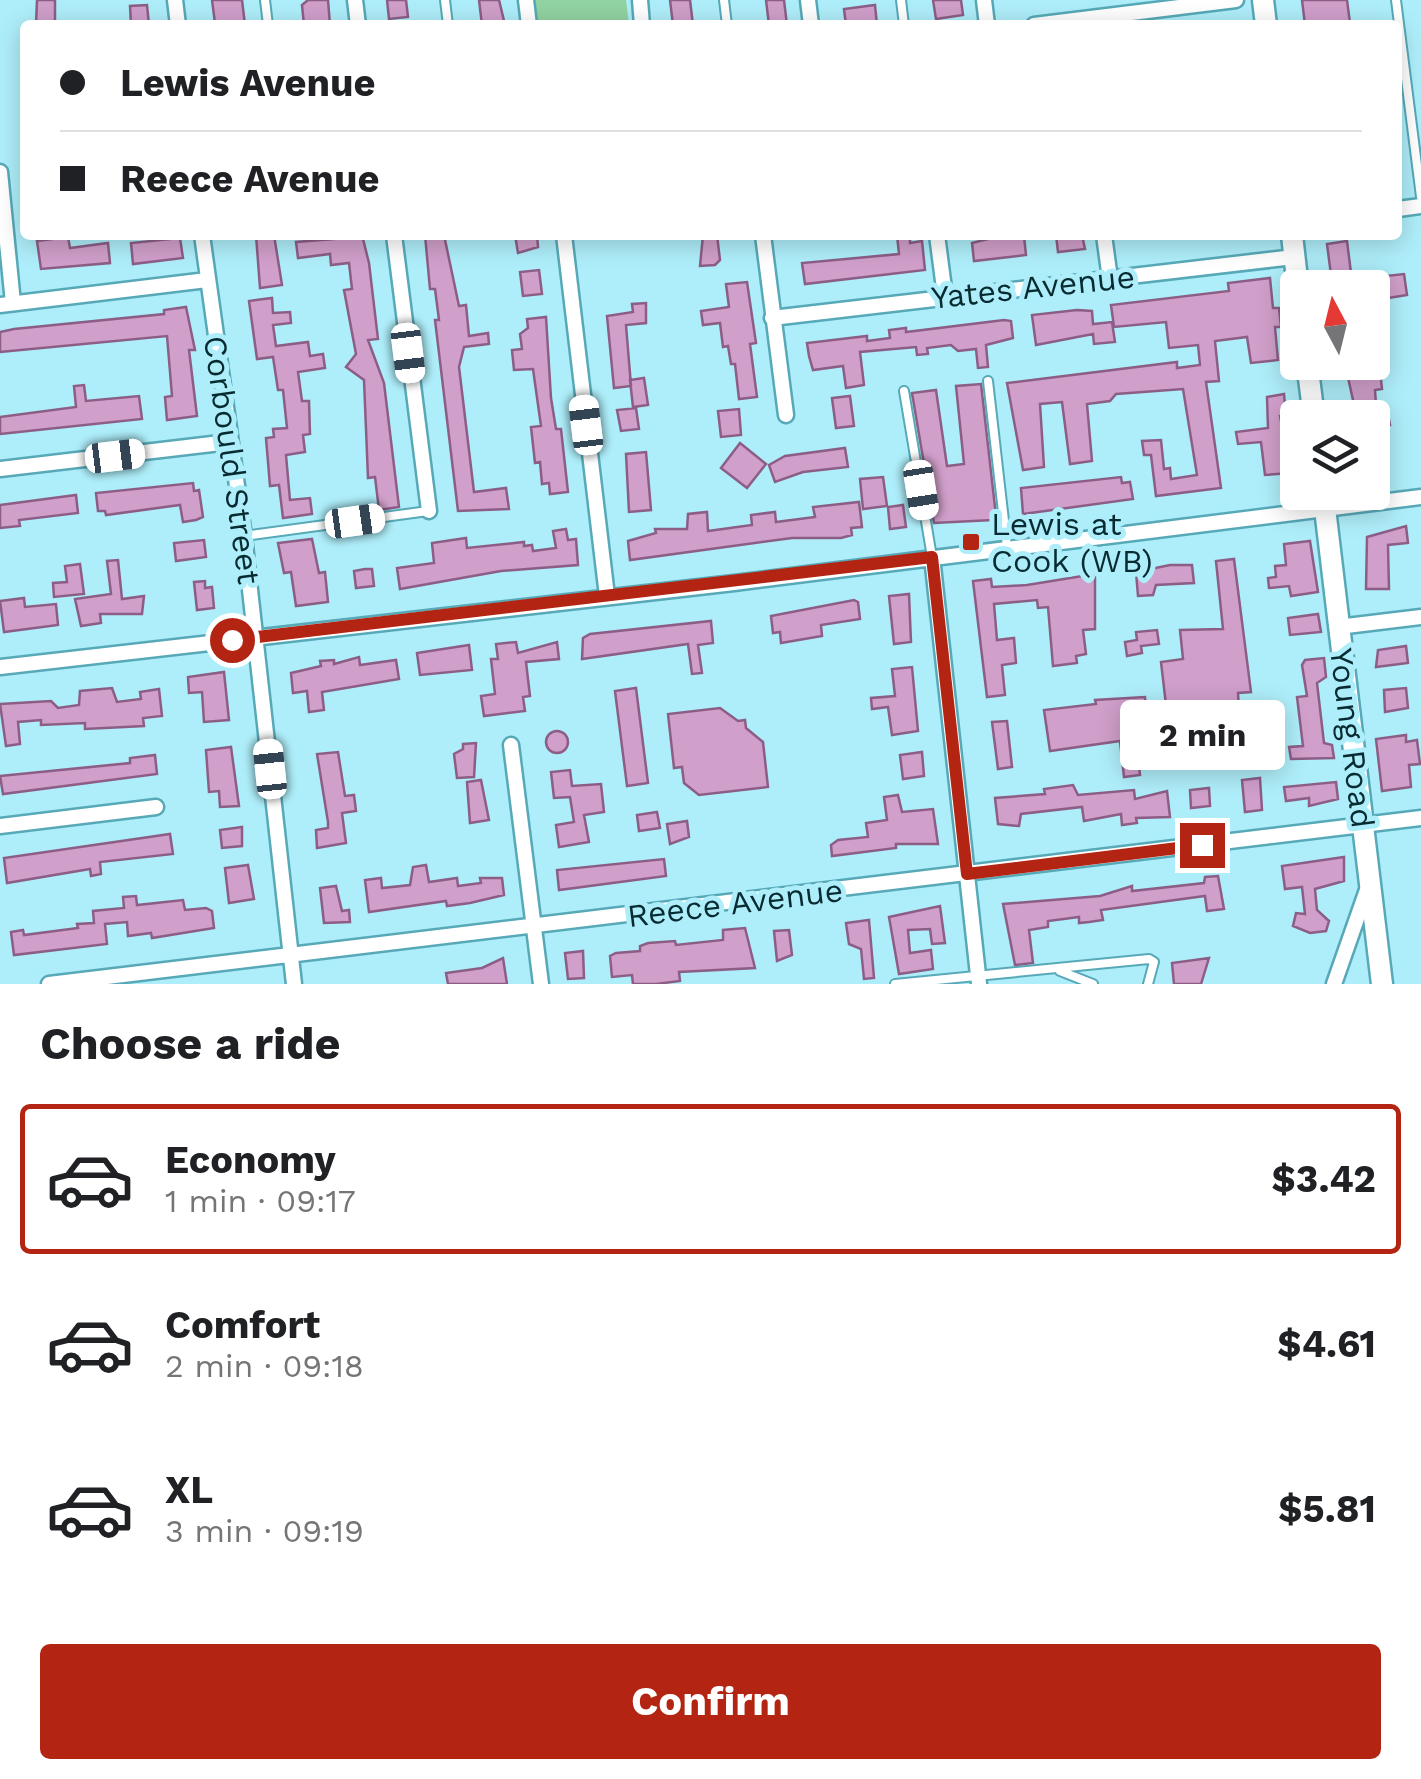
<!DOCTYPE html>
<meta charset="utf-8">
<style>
body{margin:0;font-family:"Work Sans",sans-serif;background:#f6f6f6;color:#202124;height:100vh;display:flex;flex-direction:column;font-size:38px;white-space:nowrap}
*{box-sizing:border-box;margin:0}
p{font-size:32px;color:#757577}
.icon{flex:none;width:55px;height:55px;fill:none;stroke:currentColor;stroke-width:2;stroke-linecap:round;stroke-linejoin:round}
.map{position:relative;height:984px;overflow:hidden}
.details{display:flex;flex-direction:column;background:#fff;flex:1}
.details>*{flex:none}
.hud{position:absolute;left:20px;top:20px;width:1382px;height:220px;border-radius:10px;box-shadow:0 5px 25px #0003;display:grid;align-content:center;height:220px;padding:0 40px;background:#fff}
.needle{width:65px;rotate:353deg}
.controls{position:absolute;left:1280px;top:270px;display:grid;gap:20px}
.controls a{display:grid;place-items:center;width:110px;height:110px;border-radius:10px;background:#fff;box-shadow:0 5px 25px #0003;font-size:50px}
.end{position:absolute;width:45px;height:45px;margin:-22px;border:12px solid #b32512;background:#fff;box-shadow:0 0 0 5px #fff}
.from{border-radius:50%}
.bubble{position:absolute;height:70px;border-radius:10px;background:#fff;box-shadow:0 5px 25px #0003;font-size:32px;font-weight:700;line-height:70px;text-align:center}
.car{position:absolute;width:30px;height:60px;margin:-30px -15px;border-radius:12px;box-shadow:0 0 8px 2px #0007;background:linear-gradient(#fff 24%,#345 0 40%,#fff 0 76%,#345 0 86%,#fff 0)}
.hud b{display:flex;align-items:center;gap:35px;height:95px;font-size:38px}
.hud b+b{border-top:2px solid #e0e0e0}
.hud i{width:25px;height:25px;background:#202124}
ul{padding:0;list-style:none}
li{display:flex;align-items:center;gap:30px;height:150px;margin:0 20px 15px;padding:0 20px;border:5px solid transparent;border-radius:10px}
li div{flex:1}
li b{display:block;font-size:38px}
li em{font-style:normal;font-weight:700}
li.active{border-color:#b32512}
li>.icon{width:90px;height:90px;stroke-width:1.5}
h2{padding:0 40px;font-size:45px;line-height:120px}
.primary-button{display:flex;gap:20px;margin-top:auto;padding:20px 40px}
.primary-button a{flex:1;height:115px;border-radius:10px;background:#b32512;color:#fff;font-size:40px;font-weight:700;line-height:115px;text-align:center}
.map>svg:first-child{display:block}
.green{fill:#91d3a1}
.building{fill:#d09fca;stroke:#8c5e86;stroke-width:2.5}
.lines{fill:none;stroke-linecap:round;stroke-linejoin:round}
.lane-casing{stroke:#57a9b8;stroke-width:12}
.street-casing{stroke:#57a9b8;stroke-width:19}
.secondary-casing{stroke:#57a9b8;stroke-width:25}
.lane{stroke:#fff;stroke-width:8}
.street{stroke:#fff;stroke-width:14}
.secondary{stroke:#fff;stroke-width:20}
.route{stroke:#b32512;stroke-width:12}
.poi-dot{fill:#b32512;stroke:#aeeefa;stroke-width:4}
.labels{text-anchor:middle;stroke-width:10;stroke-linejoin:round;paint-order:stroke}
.street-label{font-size:32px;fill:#072b31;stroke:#aeeefa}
.poi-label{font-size:32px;fill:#072b31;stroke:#aeeefa;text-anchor:start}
</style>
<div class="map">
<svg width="1421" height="984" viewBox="0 0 1421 984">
<rect width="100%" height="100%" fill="#aeeefa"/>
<path class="green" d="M533 0H626L629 25H536Z"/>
<path class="building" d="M37 0H55V25H36Z
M212 0H242L245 25 215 23Z
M308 0H328L330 25H304L302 5Z
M387 0H406L408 17 389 19Z
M479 0H499L505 25H482Z
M670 0H690L693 25H673Z
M766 0H784L787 25H769Z
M933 0H961L963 15 936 19Z
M1302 0H1347L1350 23 1305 25Z
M147 5 149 25H131L130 6Z
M875 5 877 25H846L844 9Z
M256 235H274L282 285 260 288Z
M339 235H362L369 263 378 339 368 340 384 383 399 507 379 510 375 477 368 478 364 380 346 367 356 354 344 290 352 289 349 263 331 265 330 254 298 258 296 242 334 239Z
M425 235H444L459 306 466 305 469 336 488 333 489 344 464 347 459 367 474 492 506 488 509 509 458 511 435 320H439L435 289H430Z
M515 235H537L538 247 518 253Z
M703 235H717L720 260 715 265 700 266Z
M897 235H910V243L922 241 925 270 805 284 802 263 899 254Z
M1004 235 1024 236 1026 255 974 261 972 243Z
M1056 235H1082L1085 249 1058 252Z
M68 237 70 248 108 243 110 263 41 269 37 241Z
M180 238 183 258 133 264 131 243Z
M1347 241 1351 273 1331 275 1327 244Z
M539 270 542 294 523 296 520 272Z
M1404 274 1407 295 1382 299 1381 288H1340L1339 281Z
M1270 278 1273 308H1279L1281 327H1275L1278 360 1251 363 1247 337 1215 341 1219 381 1206 382 1221 488 1156 496 1151 455H1144L1142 441 1161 440 1164 469 1170 468 1171 479 1197 475 1183 389 1116 394 1110 401 1087 404 1092 461 1070 464 1062 402 1040 404 1044 467 1023 470 1007 383 1177 362V368L1200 365 1198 345 1169 348 1166 322 1114 327 1111 305 1229 291 1228 283Z
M747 282 756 343 750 344 757 397 739 399 735 364H731L728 346 723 347 720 323 703 325 701 311 729 307 726 284Z
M272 298 273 313 290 312 291 323 273 325 276 346 308 342 310 356 323 354 325 368 298 372 302 401H309L310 434 303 435 305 452 286 455 290 500 310 498 312 514 283 518 279 485 270 486 266 438 274 437 273 429 287 428 283 390H278L273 357 257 359 249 301Z
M646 303V323L626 325 631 386 614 388 607 316 633 312 632 304Z
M186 307 195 350H189L197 416 167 420 165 397 172 396 167 336 0 352V332L14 329 164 314V310Z
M1077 310 1092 311 1093 324 1112 322 1115 342 1094 344 1093 334 1036 345 1032 315Z
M546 317 551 398 556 429H561L568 492 550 494 549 483 542 484 540 462 535 463 531 427 541 426 533 369 514 370 512 350 522 349 520 334 528 328 527 319Z
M1004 320 1011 321 1013 338 986 345 988 367 978 368 976 349 958 351 951 345 927 348 928 354 917 355 916 347 860 352 864 385 846 388 843 366 813 370 809 356 807 343 867 336V341L890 338 889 330 906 328V332Z
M1350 362H1379L1382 389 1375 390 1376 405 1387 409 1390 425 1382 427 1386 460 1372 461V418H1357L1347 373 1351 372Z
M644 378 648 405 633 407 630 380Z
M981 384 996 516 993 520 934 523 912 393 936 390 947 466 964 464 956 386Z
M84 385 86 401 139 396 142 419 0 434V417L76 407 74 386Z
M1284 394 1286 415 1280 416 1291 473 1265 475 1261 442 1238 444 1236 432 1268 428 1267 397Z
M850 396 854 426 836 428 832 398Z
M636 408 639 429 621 431 617 410Z
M739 409 741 435 721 437 718 411Z
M740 443 766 464 747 488 721 468Z
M845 448 848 467 803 472 775 482 769 465 785 456Z
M646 452 651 510 629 512 626 454Z
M883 477 887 506 863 509 860 479Z
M1121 477 1122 483 1130 482 1133 499 1023 514 1021 488Z
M193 483 194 491 199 490 203 517 196 520 183 522 180 505 106 515 105 511H98L96 493Z
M76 495 78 513 19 520 20 526 0 528V505Z
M859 502 862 527 851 528 852 535 841 538H792L630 560 628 541 656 533 655 529H687L688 514 707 512 708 531 752 525 751 515 775 512 776 522 815 517 813 507Z
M903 505 906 527 890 529 888 507Z
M1406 526 1408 543 1388 545 1389 589H1366L1367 537Z
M566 529 568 540 576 539 578 565 501 571 400 589 397 568 434 563 432 543 466 538 467 548 524 542V546L532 545 533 551 556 548 553 531Z
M312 539 319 573 325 572 328 602 296 606 291 572 284 573 278 543Z
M204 540 206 557 176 561 174 543Z
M1310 541 1318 592 1291 596 1289 586 1269 588 1268 578 1276 577 1275 566 1286 565 1284 544Z
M1234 559 1251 692 1238 693 1242 761 1224 763 1222 734 1181 738 1182 747 1171 748 1161 662 1183 659 1180 630 1223 629 1216 561Z
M118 560 122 599 144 596 142 614H100L101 623 81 626 75 599 111 594 107 561Z
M80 564 84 594 54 597 53 583 67 582 65 566Z
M1170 565H1192L1194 583 1156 585 1153 595 1138 596 1136 572Z
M365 569H372L374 586 356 588 354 571Z
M1095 574V629L1083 630 1086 654 1076 656 1077 663 1053 666 1048 607 1038 608 1037 600 994 604 997 640 1014 638 1016 663 1002 665 1005 695 987 697 973 581 991 579 992 587 1027 585Z
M205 581V588L212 587 214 608 197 610 194 582Z
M909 594 911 642 894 644 889 596Z
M24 598 25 607 56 604 58 625 4 632 0 601Z
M854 600 858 602 860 619 821 625 822 636 781 643 780 632 773 633 771 616Z
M1318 614 1321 632 1290 635 1288 618Z
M711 621 713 643 698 645 702 673 692 674 688 644 582 659 583 638 590 634Z
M1157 630 1159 644 1141 646 1142 653 1127 656 1125 642 1137 640 1136 632Z
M516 642 518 653 557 642 559 659 526 662 530 696 523 697 525 711 484 716 481 696 495 694 491 659H498L496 644Z
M469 645 472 670 420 675 417 653Z
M1406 646 1408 663 1376 667 1378 650Z
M359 657 360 665 396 660 399 679 322 692 324 710 309 712 307 691 293 693 291 673 321 666 320 661 334 660V664Z
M1324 658 1326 677 1317 683 1324 743 1332 745 1334 758 1291 759 1289 747 1303 746 1297 697 1307 696 1302 665 1305 660Z
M912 667 918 731 892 735 888 707 872 709 871 698 895 696 892 669Z
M224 672 229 720 204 722 202 692 189 693 188 677Z
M112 688 117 702 141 699 140 692 159 689 162 716 143 718 144 726 125 727 85 729V723L41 725V720L18 722 20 744 6 746 0 704 51 701 58 708 79 705 80 691Z
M636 688 648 783 627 786 615 691Z
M1406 688 1408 708 1385 712 1384 690Z
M1145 697 1149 738 1136 739 1140 775 1124 777 1120 741 1050 751 1044 710 1096 704 1095 700Z
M720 708 738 721 745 720 746 728 763 742 768 787 699 795 684 783 682 767 674 768 668 714Z
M1007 721 1012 767 998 769 992 722Z
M546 742a11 11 0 1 1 22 0a11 11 0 1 1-22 0Z
M1406 735V742L1417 740 1420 764 1409 765 1411 787 1382 791 1376 739Z
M476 743 474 777 457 778 454 754 463 749V744Z
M231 747 239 806 220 807 219 791 209 792 206 750Z
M338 752 345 796 354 795 356 811 342 813 346 843 317 848 316 830 328 828V822L317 754Z
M922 752 924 776 903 779 900 755Z
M155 755 157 774 3 794 0 776 130 763V758Z
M570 770 572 786 601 784 604 812 584 815 589 842 559 847 556 825 574 822 570 797 554 798 551 772Z
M1260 778 1262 810 1245 812 1242 780Z
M481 780 489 820 470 823 467 782Z
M1336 782 1338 799 1309 806V798L1286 801 1284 787Z
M1073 785 1078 795 1134 790 1135 799 1167 791 1170 817 1136 818 1137 823 1122 825 1121 814 1084 821 1082 807 1021 814 1019 826 998 824 995 798 1045 794 1044 789Z
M1209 788 1210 806 1191 808 1190 790Z
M898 795 902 812 933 809 938 844H896V848L832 856 831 845 838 840 868 837 866 823 887 820 884 797Z
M657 812 660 828 639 831 637 815Z
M687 821 689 837 670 844 667 824Z
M242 827V846L222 848 220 830Z
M170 834 173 854 100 862 101 874 91 876 90 869 7 883 4 858Z
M1344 857V881L1315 889 1317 910 1329 921 1326 931 1310 933 1293 926 1296 913 1305 914 1302 887 1285 889 1282 866Z
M664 859 666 876 559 890 557 870Z
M248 865 254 899 229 903 225 868Z
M426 865 429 882 457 878 458 886 481 883 480 878H502L504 895 470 903 447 906 446 901 369 912 365 880 381 878 382 888 410 885 413 867Z
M1218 876 1224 909 1207 911 1205 896 1101 910 1103 920 1089 922 1079 923V917L1048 921V927L1029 930 1033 963 1015 965 1003 904 1100 896 1132 886V891L1204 883 1205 877Z
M336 886 342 911 349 910 350 922 324 923 320 888Z
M136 896 137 905 183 900 185 910 206 908 212 911 214 928 152 938 151 933 128 936 127 922 105 924 107 944 14 955 11 932 23 930 24 935 78 928 77 924 94 923 93 911 124 908 123 897Z
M940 906 945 943 932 944 930 929 908 930 910 953 931 950 933 969 899 974 889 917Z
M869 920 874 978 864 979 861 949 849 944 846 923Z
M745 928 755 968 679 972 680 981 656 984H633L632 975 612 977 610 956 616 953 640 951V946L648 943 675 941 676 945 723 940V930Z
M789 930 792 955 777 961 774 931Z
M583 951 584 978 568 979 565 953Z
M503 958 507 984H448L446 973 482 968Z
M1209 958 1201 984H1174L1172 963Z"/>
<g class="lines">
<g class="lane-casing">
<path id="lane" d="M265 0 268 25
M445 0 448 25
M724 0 727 25
M901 0 904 25
M1396 0 1421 197
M988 381 1007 547
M904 391 932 557
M244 536 428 511
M1060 971 1093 984
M895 984 1149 959 1154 962 1148 984"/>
</g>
<g class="street-casing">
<path id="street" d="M175 0 178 25
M355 0 358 25
M526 0 529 25
M640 0 642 25
M808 0 811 25
M984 0 987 25
M1034 25 1236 0
M0 172 13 303
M1398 209 1421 206
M202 235 244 536 294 984
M394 235 429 511
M564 235 607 596
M763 235 786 415
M937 235 945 296
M1104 235 1110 279
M0 305 207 280
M772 318 1294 257
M0 469 229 442
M932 557 979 984
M1338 627 1421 617
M0 667 734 583 1421 497
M511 745 541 984
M0 826 156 807
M49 984 1421 818
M1334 984 1368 887"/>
</g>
<g class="secondary-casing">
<path id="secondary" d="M1263 0 1266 25
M1292 235 1298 288
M1307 362 1314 418
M1323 492 1382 984"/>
</g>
<use href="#lane" class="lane"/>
<use href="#street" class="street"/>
<use href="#secondary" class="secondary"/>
</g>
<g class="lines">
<path class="route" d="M232 640 932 557 967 874 1202 845"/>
</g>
<rect class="poi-dot" x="961" y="532" width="20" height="20" rx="5"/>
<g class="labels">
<g class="street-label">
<text transform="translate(1033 287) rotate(-6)" y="11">Yates Avenue</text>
<text transform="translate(232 460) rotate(82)" y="11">Corbould Street</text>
<text transform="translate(1352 738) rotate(83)" y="11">Young Road</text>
<text transform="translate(735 903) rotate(-7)" y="11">Reece Avenue</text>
</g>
<g class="poi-label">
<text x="991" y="535">Lewis at<tspan x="991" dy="37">Cook (WB)</tspan></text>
</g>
</g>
</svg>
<div class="controls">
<a><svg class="needle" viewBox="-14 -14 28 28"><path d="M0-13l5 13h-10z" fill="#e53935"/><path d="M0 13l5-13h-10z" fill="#757577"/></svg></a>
<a><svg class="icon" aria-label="layers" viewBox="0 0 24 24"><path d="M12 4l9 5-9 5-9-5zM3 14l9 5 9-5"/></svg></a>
</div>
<i class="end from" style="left:232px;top:640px"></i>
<i class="end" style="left:1202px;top:845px"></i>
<div class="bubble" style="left:1120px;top:700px;width:165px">2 min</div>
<i class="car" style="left:408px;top:353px;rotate:173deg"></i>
<i class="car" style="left:586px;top:425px;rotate:353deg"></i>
<i class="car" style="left:115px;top:456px;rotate:83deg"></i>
<i class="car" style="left:921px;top:490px;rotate:171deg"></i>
<i class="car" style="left:355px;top:521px;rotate:82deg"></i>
<i class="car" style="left:270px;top:769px;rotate:354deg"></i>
<div class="hud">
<b><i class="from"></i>Lewis Avenue</b>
<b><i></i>Reece Avenue</b>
</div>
</div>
<section class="details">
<h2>Choose a ride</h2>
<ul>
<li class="active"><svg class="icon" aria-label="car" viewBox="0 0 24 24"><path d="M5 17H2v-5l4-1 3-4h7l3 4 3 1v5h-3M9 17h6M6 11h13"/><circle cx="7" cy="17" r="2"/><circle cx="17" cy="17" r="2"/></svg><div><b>Economy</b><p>1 min · 09:17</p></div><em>$3.42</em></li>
<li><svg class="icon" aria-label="car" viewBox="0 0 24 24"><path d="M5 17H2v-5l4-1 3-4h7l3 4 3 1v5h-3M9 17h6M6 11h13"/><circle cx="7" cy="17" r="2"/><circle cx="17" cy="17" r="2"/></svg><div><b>Comfort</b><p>2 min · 09:18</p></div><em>$4.61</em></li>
<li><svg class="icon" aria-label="car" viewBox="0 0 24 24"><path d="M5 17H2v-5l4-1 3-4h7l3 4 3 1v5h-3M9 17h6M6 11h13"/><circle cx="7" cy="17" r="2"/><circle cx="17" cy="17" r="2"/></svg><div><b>XL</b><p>3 min · 09:19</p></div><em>$5.81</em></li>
</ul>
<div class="primary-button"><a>Confirm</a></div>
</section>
